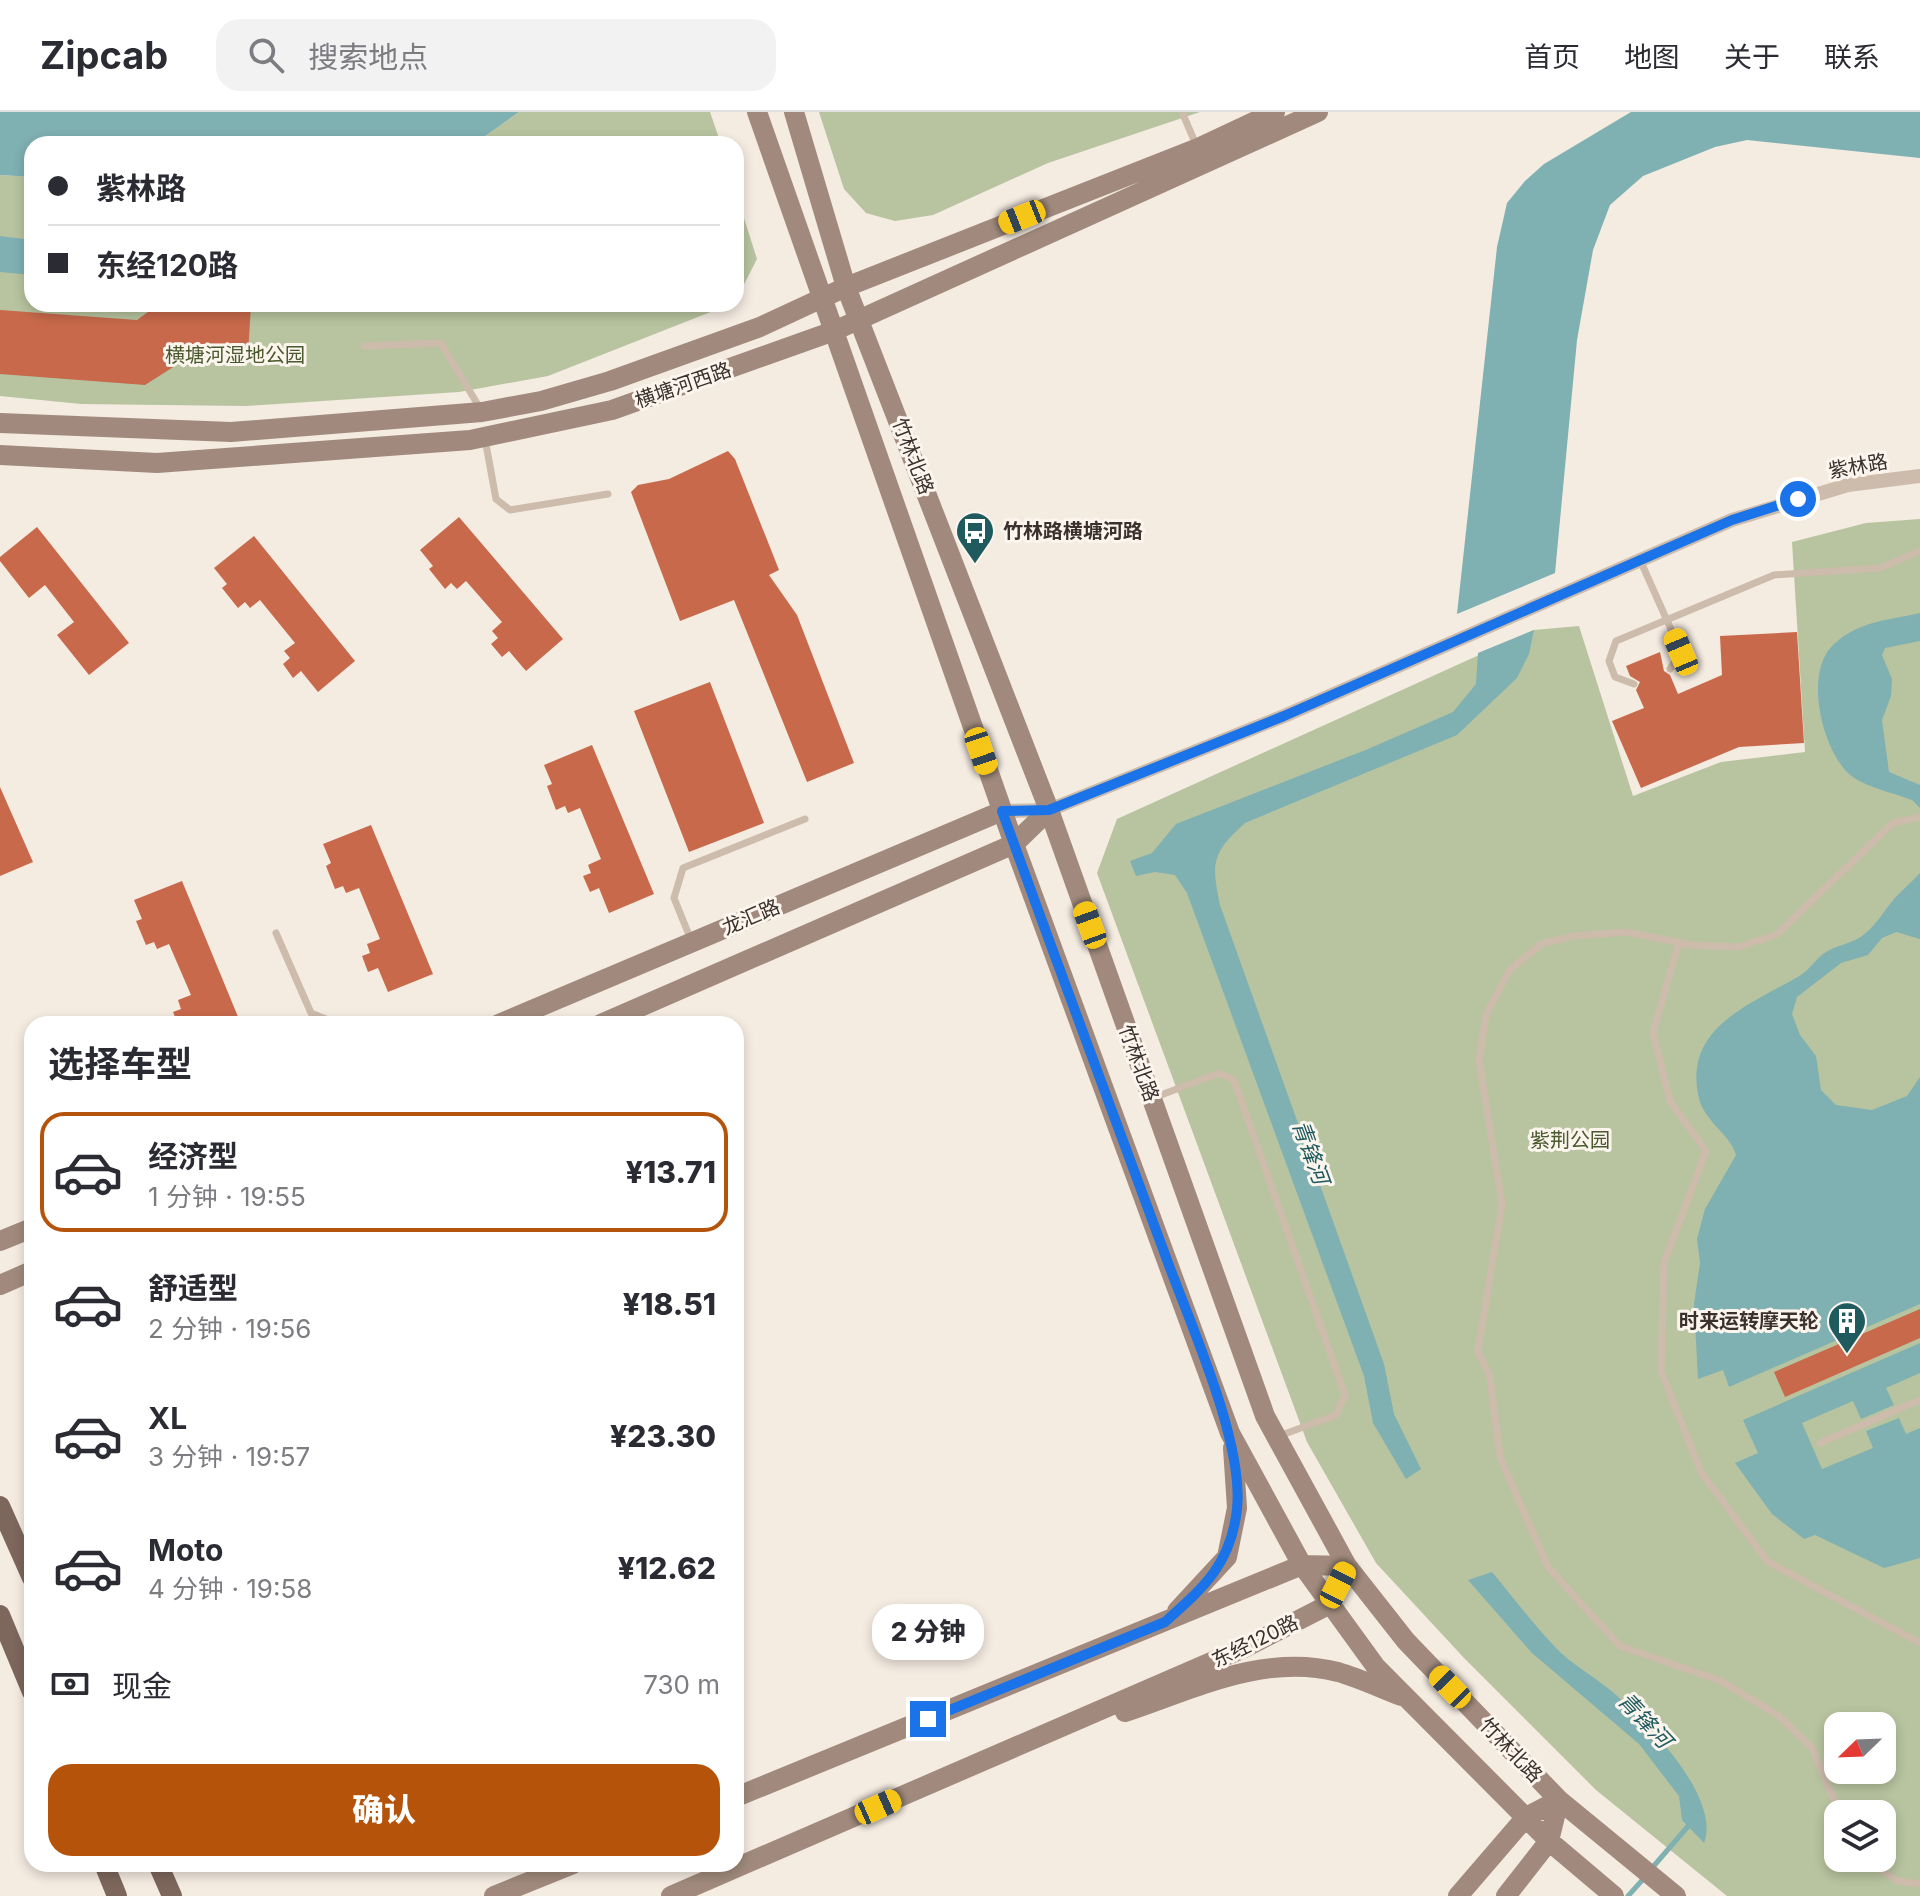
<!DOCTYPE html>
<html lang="zh">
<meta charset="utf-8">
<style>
body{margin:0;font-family:Inter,"Noto Sans SC",sans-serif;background:#f2f2f3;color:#2b2b33;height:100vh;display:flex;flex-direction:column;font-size:30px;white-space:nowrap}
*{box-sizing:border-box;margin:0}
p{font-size:26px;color:#7c7c81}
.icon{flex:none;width:44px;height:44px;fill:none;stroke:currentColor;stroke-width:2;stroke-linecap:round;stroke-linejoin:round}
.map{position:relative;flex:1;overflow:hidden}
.side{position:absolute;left:24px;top:904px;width:720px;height:856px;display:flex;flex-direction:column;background:#fff;border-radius:24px;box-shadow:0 4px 12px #0003}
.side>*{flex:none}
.banner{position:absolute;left:24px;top:24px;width:720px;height:176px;border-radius:24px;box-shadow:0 4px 12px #0003;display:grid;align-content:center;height:176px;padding:0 24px;background:#fff}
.needle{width:52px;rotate:247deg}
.controls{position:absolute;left:1824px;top:1600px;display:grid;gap:16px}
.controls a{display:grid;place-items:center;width:72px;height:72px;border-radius:16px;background:#fff;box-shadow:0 4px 12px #0003;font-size:40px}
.end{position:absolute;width:36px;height:36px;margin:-18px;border:10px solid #1a73e8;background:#fff;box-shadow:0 0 0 4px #fff}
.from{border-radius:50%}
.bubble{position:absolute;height:56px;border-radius:24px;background:#fff;box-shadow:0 4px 12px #0003;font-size:26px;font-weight:800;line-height:56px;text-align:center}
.car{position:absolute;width:24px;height:48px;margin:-24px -12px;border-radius:10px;box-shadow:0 0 6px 2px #0007;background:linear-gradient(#f5c518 24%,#345 0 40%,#f5c518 0 76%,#345 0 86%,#f5c518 0)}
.banner b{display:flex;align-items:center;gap:28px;height:76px;font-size:30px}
.banner b+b{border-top:2px solid #e1e1e2}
.banner i{width:20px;height:20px;background:#2b2b33}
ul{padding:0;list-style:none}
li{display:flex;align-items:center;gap:24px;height:120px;margin:0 16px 12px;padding:0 8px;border:4px solid transparent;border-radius:24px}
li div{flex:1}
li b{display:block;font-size:30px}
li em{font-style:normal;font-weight:800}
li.selected{border-color:#b45309}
li>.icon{width:72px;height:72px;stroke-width:1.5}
h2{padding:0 24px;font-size:36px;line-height:96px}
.pay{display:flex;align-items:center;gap:20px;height:88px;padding:0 24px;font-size:30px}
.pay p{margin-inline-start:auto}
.action{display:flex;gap:16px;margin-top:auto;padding:16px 24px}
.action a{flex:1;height:92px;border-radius:24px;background:#b45309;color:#fff;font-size:32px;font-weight:800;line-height:92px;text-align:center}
header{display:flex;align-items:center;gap:48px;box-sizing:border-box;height:112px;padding:0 40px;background:#fff;border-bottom:2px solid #e1e1e2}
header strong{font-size:38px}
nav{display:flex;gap:44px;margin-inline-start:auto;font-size:28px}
.search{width:560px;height:72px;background:#f2f2f3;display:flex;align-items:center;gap:20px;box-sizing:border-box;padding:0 28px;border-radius:24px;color:#7c7c81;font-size:30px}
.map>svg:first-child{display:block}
.green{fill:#b8c4a0;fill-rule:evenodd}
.water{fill:#7fb0b2}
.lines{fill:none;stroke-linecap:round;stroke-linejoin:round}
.stream{stroke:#7fb0b2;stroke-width:5}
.building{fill:#c8694b}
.lane{stroke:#cdbbac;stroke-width:7}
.street{stroke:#cdbbac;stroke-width:14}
.secondary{stroke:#a18a7d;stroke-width:20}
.primary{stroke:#7d675c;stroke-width:20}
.route{stroke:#1a73e8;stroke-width:10}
.labels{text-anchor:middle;stroke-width:6;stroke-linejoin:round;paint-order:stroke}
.park-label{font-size:20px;fill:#4a5a2e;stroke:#fbf5ee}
.street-label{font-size:20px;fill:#3b302b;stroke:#fbf5ee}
.poi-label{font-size:20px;font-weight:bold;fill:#3b302b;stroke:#fbf5ee;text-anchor:start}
.water-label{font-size:22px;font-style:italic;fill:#1f5a5e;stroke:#fbf5ee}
</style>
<header>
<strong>Zipcab</strong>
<div class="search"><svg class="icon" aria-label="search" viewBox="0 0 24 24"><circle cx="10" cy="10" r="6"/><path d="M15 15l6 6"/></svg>搜索地点</div>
<nav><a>首页</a><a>地图</a><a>关于</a><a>联系</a></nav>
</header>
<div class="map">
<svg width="1920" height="1784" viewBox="0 0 1920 1784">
<rect width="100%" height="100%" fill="#f4ebe1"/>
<path class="green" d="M519 0H710L721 32H474Z
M819 0H1200L1048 51 933 103 895 109 866 101 844 77Z
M0 63 32 65V192H731L548 264 459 280 246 294 81 292 0 284Z
M736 81 757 147 736 188Z
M1920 407V1784H1727L1596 1678 1465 1547 1376 1451 1307 1330 1097 761 1117 707 1534 518 1579 514 1633 684 1721 650 1805 640 1792 430 1866 411ZM1838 1614H1882V1658H1838ZM1838 1702H1882V1746H1838Z"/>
<path class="water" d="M0 0H519L474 32H32V65L0 63Z
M1631 0H1920V46L1747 28 1715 35 1643 64 1610 93 1593 138 1577 228 1555 461 1457 502 1497 135 1507 91 1525 69 1544 52Z
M0 124 32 128V163L0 160Z
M1920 501V529L1885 536 1882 543 1892 567 1891 584 1882 608 1889 660 1920 673V696L1912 688C1894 681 1864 675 1849 662 1822 637 1803 560 1834 532 1859 509 1890 508 1920 501Z
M1534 518 1529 542 1517 566 1457 623 1245 711C1212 741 1211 750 1220 793L1384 1252 1394 1302 1421 1357 1406 1367 1373 1311 1364 1264 1187 781 1175 763 1155 760 1136 764 1130 749 1152 741 1176 712 1368 637 1453 600 1476 572 1478 541Z
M1920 761V827L1896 820 1882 826 1868 843 1841 851 1797 885 1792 902 1800 923 1816 944 1821 978 1836 993 1872 998 1907 984 1920 965V1192L1729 1275 1723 1258 1698 1267 1694 1192 1700 1151 1697 1127 1705 1097 1736 1043C1730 1021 1702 1009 1698 982 1685 913 1754 891 1801 863 1810 857 1815 848 1823 842 1835 833 1851 832 1862 824 1876 814 1883 800 1894 787 1902 778 1912 770 1920 761Z
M1920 1231V1261L1886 1276 1894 1293 1861 1307 1853 1289 1802 1311 1822 1357 1873 1336 1866 1319 1899 1306 1906 1322 1920 1316V1446L1884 1456 1815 1423 1804 1427 1772 1402 1735 1351 1758 1341 1743 1308Z
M1492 1460C1513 1485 1533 1512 1556 1536 1571 1552 1592 1563 1609 1577 1643 1605 1722 1685 1704 1731L1682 1708 1679 1684 1639 1632 1532 1541 1468 1468Z"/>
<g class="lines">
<path class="stream" d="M1652 1756 1690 1712
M1628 1784 1646 1764"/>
</g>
<path class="building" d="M159 192H251L248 243 197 240 145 273 0 262V198L137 208Z
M728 339 735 347 779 458 769 463 797 503 854 651 807 670 734 488 680 509 631 380 638 373 669 367Z
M459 405 563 527 526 559 509 539 502 545 491 532 498 526 492 519 502 510 466 469 457 477 451 471 445 477 429 457 433 454 420 438Z
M37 415 129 531 89 563 57 523 74 510 45 473 29 486 0 449V445Z
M254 424 355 549 318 580 301 559 293 566 283 552 290 546 284 539 295 531 260 488 250 496 245 490 238 496 222 476 227 472 214 456Z
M1797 520 1804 631 1739 635 1641 676 1612 609 1644 596 1636 578 1640 570 1630 564 1626 554 1660 540 1664 559 1670 563 1678 582 1722 563 1720 524Z
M710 570 764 711 689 740 634 599Z
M592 633 654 782 609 801 599 776 590 780 583 764 591 761 588 753 601 747 580 696 568 701 565 694 556 698 547 674 552 672 544 653Z
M0 675 33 750 0 764Z
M371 713 433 862 388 880 378 856 368 860 362 844 370 841 367 832 380 827 359 776 346 781 343 774 335 777 326 754 331 751 323 732Z
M182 769 241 912H178L173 900 181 897 178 888 191 883 169 832 157 837 154 830 146 833 136 809 142 807 134 788Z
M1920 1197V1226L1785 1285 1774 1260Z"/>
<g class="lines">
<path class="lane" d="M1182 0 1197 35
M364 234 441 231 481 298
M485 327 496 387 510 398 608 382
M1641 450 1681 540 1670 557
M1634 572 1615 565 1609 549 1616 529 1774 463 1880 456 1920 439
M276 821 311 901 338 912
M691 828 674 786 683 756 805 707
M1679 831 1653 920 1670 989 1706 1039 1664 1151 1661 1259 1701 1360 1768 1450 1920 1531
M1153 986 1219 961 1234 968 1345 1283 1336 1303 1279 1324
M1820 1331 1920 1288
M1840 1702 1812 1636 1779 1604 1721 1569 1620 1534 1548 1455 1500 1345 1490 1265 1478 1239 1502 1092 1479 948 1486 902 1510 858 1541 832 1574 824 1627 820 1691 833 1738 835 1776 823 1893 711 1920 705
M1866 1746 1897 1769 1920 1772"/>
<path class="street" d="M1002 699 1049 698 1284 604 1732 408 1848 373 1920 364"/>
<path class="secondary" d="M757 0 1014 732 1230 1321 1302 1453 1376 1555 1549 1729 1614 1784
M794 0 846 175 1049 698 1265 1304 1347 1454 1406 1529 1559 1688 1676 1784
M0 311 231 320 482 300 541 289 610 269 760 215 846 175 1198 36 1275 0
M0 343 157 351 470 328 612 298 834 219 1318 0
M499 912 1002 699
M601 912 1014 732 1049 698
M0 1129 32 1116
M0 1173 32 1159
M1177 1499 1227 1445 1237 1396 1233 1336
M1125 1600C1194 1577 1264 1541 1338 1560 1359 1566 1380 1576 1401 1584
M736 1685 1302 1453 1347 1454
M494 1784 573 1752
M671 1784 1246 1535 1328 1493 1347 1454
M1458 1784 1526 1705 1559 1688
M1506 1784 1549 1729 1559 1688"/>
<path class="primary" d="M0 1394 32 1466
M0 1503 32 1580
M104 1752 117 1784
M158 1752 172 1784"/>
</g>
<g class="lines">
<path class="route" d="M928 1607 1165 1510C1204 1475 1231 1452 1237 1397 1244 1330 1191 1214 1167 1148 1112 998 1056 849 1002 699L1049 698 1284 604 1732 408 1798 387"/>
</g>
<defs>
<g id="bus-pin" transform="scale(2)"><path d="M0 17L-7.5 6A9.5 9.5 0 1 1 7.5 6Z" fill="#1f5a5e" stroke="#fbf5ee"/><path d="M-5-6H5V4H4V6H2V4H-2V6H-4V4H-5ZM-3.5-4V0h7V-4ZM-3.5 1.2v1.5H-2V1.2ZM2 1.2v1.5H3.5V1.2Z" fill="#fff"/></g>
<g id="building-pin" transform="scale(2)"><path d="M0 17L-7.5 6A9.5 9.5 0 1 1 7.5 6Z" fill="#1f5a5e" stroke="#fbf5ee"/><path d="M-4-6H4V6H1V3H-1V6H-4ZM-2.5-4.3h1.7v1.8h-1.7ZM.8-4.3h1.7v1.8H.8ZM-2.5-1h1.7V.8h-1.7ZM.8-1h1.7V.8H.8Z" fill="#fff"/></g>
</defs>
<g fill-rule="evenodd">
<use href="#bus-pin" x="975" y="419"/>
<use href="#building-pin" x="1847" y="1209"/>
</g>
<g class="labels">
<g class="park-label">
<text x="235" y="250">横塘河湿地公园</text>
<text x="1570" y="1035">紫荆公园</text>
</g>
<g class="street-label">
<text transform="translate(683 273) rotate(-19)" y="7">横塘河西路</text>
<text transform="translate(913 344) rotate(69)" y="7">竹林北路</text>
<text transform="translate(1858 354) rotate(-10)" y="7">紫林路</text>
<text transform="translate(751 805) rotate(-23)" y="7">龙汇路</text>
<text transform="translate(1139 951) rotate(70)" y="7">竹林北路</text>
<text transform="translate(1255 1529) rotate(-26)" y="7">东经120路</text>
<text transform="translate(1511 1638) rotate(46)" y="7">竹林北路</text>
</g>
<g class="poi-label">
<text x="1003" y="426">竹林路横塘河路</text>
<text x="1819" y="1216" text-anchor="end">时来运转摩天轮</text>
</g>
<g class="water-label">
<text transform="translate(1311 1040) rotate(70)" y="8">青锋河</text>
<text transform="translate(1645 1608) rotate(47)" y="8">青锋河</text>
</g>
</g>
</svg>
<div class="controls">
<a><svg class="needle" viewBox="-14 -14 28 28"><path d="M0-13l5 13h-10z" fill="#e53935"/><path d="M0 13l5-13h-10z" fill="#7c7c81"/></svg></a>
<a><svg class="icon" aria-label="layers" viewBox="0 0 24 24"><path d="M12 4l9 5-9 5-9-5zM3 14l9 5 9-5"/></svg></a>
</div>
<i class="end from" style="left:1798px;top:387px"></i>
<i class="end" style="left:928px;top:1607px"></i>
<div class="bubble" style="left:872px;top:1492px;width:112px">2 分钟</div>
<i class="car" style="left:1022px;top:105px;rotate:248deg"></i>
<i class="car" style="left:1681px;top:540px;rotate:337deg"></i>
<i class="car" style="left:981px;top:639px;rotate:161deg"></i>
<i class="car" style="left:1090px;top:813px;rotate:340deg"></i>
<i class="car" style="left:1338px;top:1473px;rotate:27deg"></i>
<i class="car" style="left:1450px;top:1575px;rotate:316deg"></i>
<i class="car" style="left:878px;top:1695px;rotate:66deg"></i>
<div class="banner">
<b><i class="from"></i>紫林路</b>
<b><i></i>东经120路</b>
</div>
<section class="side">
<h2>选择车型</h2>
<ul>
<li class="selected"><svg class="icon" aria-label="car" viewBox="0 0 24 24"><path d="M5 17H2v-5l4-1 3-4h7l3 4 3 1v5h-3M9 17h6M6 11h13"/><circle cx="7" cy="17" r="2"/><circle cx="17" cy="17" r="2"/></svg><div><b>经济型</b><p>1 分钟 · 19:55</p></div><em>¥13.71</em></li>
<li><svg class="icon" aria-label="car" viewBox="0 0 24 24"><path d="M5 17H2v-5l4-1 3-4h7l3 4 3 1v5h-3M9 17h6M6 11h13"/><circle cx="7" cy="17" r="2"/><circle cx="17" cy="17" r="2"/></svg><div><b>舒适型</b><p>2 分钟 · 19:56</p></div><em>¥18.51</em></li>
<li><svg class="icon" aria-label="car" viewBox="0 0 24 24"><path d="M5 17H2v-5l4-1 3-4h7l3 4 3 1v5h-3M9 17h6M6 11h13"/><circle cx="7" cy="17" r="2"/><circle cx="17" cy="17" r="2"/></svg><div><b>XL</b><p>3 分钟 · 19:57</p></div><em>¥23.30</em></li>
<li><svg class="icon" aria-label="car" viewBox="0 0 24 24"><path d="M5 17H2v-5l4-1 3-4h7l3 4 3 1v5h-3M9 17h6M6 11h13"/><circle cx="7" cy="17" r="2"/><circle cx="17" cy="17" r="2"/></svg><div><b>Moto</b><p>4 分钟 · 19:58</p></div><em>¥12.62</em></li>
</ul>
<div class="pay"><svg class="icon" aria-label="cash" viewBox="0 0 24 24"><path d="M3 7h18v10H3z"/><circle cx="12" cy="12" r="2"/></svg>现金<p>730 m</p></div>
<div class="action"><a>确认</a></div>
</section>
</div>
